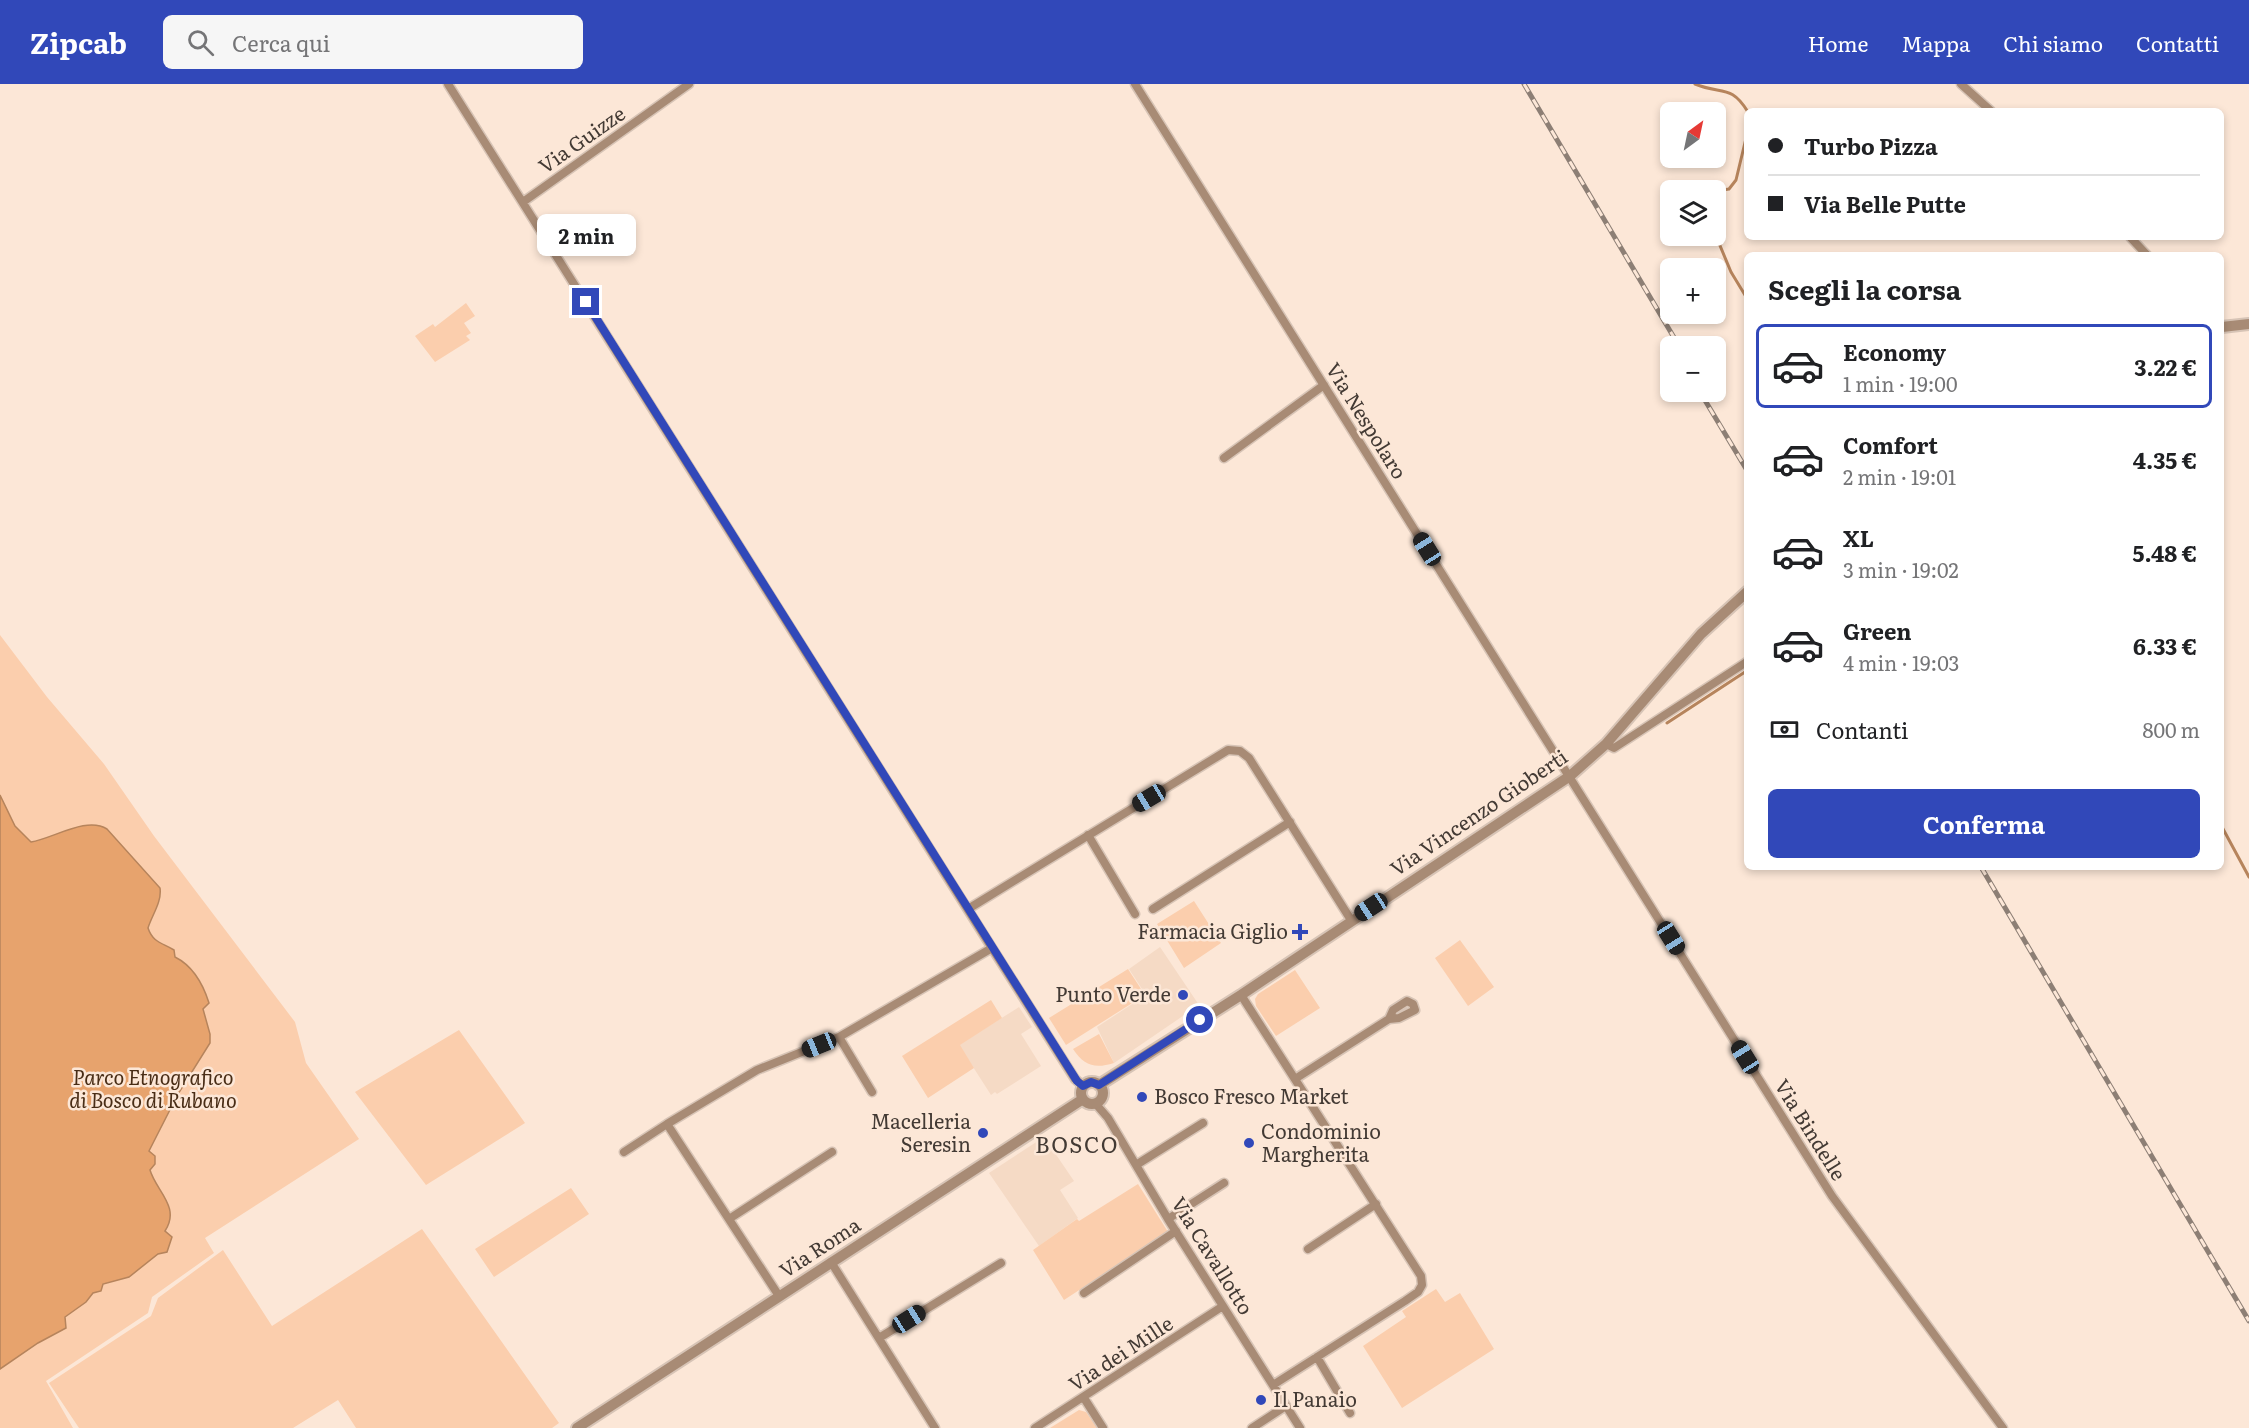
<!DOCTYPE html>
<html lang="it">
<meta charset="utf-8">
<style>
body{margin:0;font-family:Literata,serif;background:#f6f6f6;color:#202124;height:100vh;display:flex;flex-direction:column;font-size:22px;white-space:nowrap}
*{box-sizing:border-box;margin:0}
p{font-size:20px;color:#757577}
.icon{flex:none;width:33px;height:33px;fill:none;stroke:currentColor;stroke-width:2;stroke-linecap:round;stroke-linejoin:round}
.map{position:relative;flex:1;overflow:hidden}
.drawer{position:absolute;left:1744px;top:168px;width:480px;height:618px;display:flex;flex-direction:column;background:#fff;border-radius:9px;box-shadow:0 3px 9px #0003}
.drawer>*{flex:none}
.hud{position:absolute;left:1744px;top:24px;width:480px;height:132px;border-radius:9px;box-shadow:0 3px 9px #0003;display:grid;align-content:center;height:132px;padding:0 24px;background:#fff}
.needle{width:39px;rotate:33deg}
.controls{position:absolute;left:1660px;top:18px;display:grid;gap:12px}
.controls a{display:grid;place-items:center;width:66px;height:66px;border-radius:9px;background:#fff;box-shadow:0 3px 9px #0003;font-size:30px}
.end{position:absolute;width:27px;height:27px;margin:-14px;border:8px solid #3148b9;background:#fff;box-shadow:0 0 0 3px #fff}
.from{border-radius:50%}
.bubble{position:absolute;height:42px;border-radius:9px;background:#fff;box-shadow:0 3px 9px #0003;font-size:20px;font-weight:700;line-height:42px;text-align:center}
.car{position:absolute;width:18px;height:36px;margin:-18px -9px;border-radius:8px;box-shadow:0 0 4px 2px #0007;background:linear-gradient(#222 24%,#8ab4d8 0 40%,#222 0 76%,#8ab4d8 0 86%,#222 0)}
.hud b{display:flex;align-items:center;gap:21px;height:57px;font-size:22px}
.hud b+b{border-top:2px solid #e0e0e0}
.hud i{width:15px;height:15px;background:#202124}
ul{padding:0;list-style:none}
li{display:flex;align-items:center;gap:18px;height:84px;margin:0 12px 9px;padding:0 12px;border:3px solid transparent;border-radius:9px}
li div{flex:1}
li b{display:block;font-size:22px}
li em{font-style:normal;font-weight:700}
li.active{border-color:#3148b9}
li>.icon{width:54px;height:54px;stroke-width:1.5}
h2{padding:0 24px;font-size:27px;line-height:72px}
.pay{display:flex;align-items:center;gap:15px;height:66px;padding:0 24px;font-size:22px}
.pay p{margin-inline-start:auto}
.cta{display:flex;gap:12px;margin-top:auto;padding:12px 24px}
.cta a{flex:1;height:69px;border-radius:9px;background:#3148b9;color:#fff;font-size:24px;font-weight:700;line-height:69px;text-align:center}
header{display:flex;align-items:center;gap:36px;box-sizing:border-box;height:84px;padding:0 30px;background:#3148b9;color:#fff}
header strong{font-size:28px}
nav{display:flex;gap:33px;margin-inline-start:auto;font-size:21px}
.search{width:420px;height:54px;background:#f6f6f6;display:flex;align-items:center;gap:15px;box-sizing:border-box;padding:0 21px;border-radius:9px;color:#757577;font-size:22px}
.map>svg:first-child{display:block}
.built{fill:#f5dac5}
.green{fill:#fbcead}
.water{fill:#e7a36d;stroke:#b6845c;stroke-width:1.5}
.lines{fill:none;stroke-linecap:round;stroke-linejoin:round}
.stream{stroke:#b6845c;stroke-width:3}
.minor-casing{stroke:#d7c4b6;stroke-width:11}
.tertiary-casing{stroke:#d7c4b6;stroke-width:14}
.minor{stroke:#a88b75;stroke-width:8}
.tertiary{stroke:#a88b75;stroke-width:10}
.rail-casing{stroke:#8d7f75;stroke-width:5}
.rail{stroke:#fce7d7;stroke-width:3;stroke-dasharray:9;stroke-linecap:butt}
.route{stroke:#3148b9;stroke-width:8}
.poi-dot{fill:#3148b9;stroke:#fce7d7;stroke-width:2}
.labels{text-anchor:middle;stroke-width:5;stroke-linejoin:round;paint-order:stroke}
.street-label{font-size:20px;fill:#433a34;stroke:#fce7d7}
.poi-label{font-size:20px;fill:#433a34;stroke:#fce7d7;text-anchor:end}
.park-label{font-size:20px;font-style:italic;fill:#492d16;stroke:#fce7d7}
.quarter-label{font-size:22px;letter-spacing:1.5px;fill:#433a34;stroke:#fce7d7}
</style>
<header>
<strong>Zipcab</strong>
<div class="search"><svg class="icon" aria-label="search" viewBox="0 0 24 24"><circle cx="10" cy="10" r="6"/><path d="M15 15l6 6"/></svg>Cerca qui</div>
<nav><a>Home</a><a>Mappa</a><a>Chi siamo</a><a>Contatti</a></nav>
</header>
<div class="map">
<svg width="2249" height="1344" viewBox="0 0 2249 1344">
<rect width="100%" height="100%" fill="#fce7d7"/>
<path class="built" d="M1160 863 1199 921 1114 979 1097 943 1146 911 1129 885Z
M1019 923 1032 943 1021 950 1041 982 997 1010 995 1008 991 1011 959 961Z
M1044 1053 1074 1097 1060 1106 1078 1134 1039 1162 989 1089Z"/>
<path class="green" d="M466 219 475 232 464 239 471 249 466 252 470 256 435 278 415 252 433 240 435 243Z
M0 551 47 613 104 680 154 752 295 938 306 979 359 1055 205 1154 214 1169 152 1213 148 1229 46 1297 73 1344H0Z
M1194 817 1221 859 1184 884 1157 840Z
M1460 856 1494 903 1468 922 1435 874Z
M1128 885 1145 911 1066 961 1049 934Z
M1295 886 1320 924 1276 952 1256 922 1255 915 1258 910Z
M991 916 1002 934 960 961 974 984 928 1014 902 972Z
M459 946 525 1039 426 1101 355 1008Z
M1099 950 1114 979C1095 985 1084 982 1073 965Z
M1138 1100 1168 1148 1064 1216 1033 1166 1077 1135 1079 1137Z
M571 1104 589 1130 494 1193 475 1165Z
M422 1145 559 1339 552 1344H356L338 1316 293 1344H79L49 1299 151 1232 158 1214 223 1166 272 1242Z
M1436 1205 1445 1218 1460 1209 1494 1265 1402 1324 1363 1262 1406 1233 1402 1227Z
M1079 1326 1086 1328 1097 1344H1050Z"/>
<path class="water" d="M0 711 15 742 31 758C54 754 87 732 107 745L160 804C162 818 152 831 148 844 153 859 163 859 174 866L175 873C193 882 203 900 209 919L203 925 210 950V959L178 1010 149 1067 155 1072V1080L150 1086C156 1107 181 1123 165 1147L172 1153 167 1168 158 1170 129 1193 103 1200 101 1207 93 1209 86 1218 65 1233 66 1244 38 1259 0 1285Z"/>
<g class="lines">
<path class="stream" d="M1695 0C1722 11 1731 0 1748 28
M1716 107 1729 105 1736 96 1748 46
M1716 152 1731 188 1748 216
M1667 639 1748 586
M2222 743 2249 793"/>
<g class="minor-casing">
<path id="minor" d="M448 0 992 864 1075 995 1083 1002
M1135 0 1832 1112 2003 1344
M1961 0 1991 27
M523 118 689 0
M2130 153 2147 171
M1224 374 1324 301
M1606 660 1614 664 1748 577
M1088 751 1135 830
M968 825 1228 666 1240 667 1249 674 1351 836
M1153 825 1290 738
M1241 911 1421 1192 1422 1201 1418 1208 1405 1217 1273 1301
M839 953 872 1008
M1295 995 1389 935 1399 934 1415 926 1413 920 1407 917 1393 926 1389 935
M1095 1019 1108 1034 1168 1135 1300 1344
M624 1068 667 1040
M1136 1081 1203 1039
M729 1135 832 1068
M1168 1135 1224 1099
M1308 1165 1376 1120
M831 1178 935 1344
M1084 1209 1176 1147
M779 1212 667 1040 757 986 839 953 992 864
M879 1254 1001 1179
M1317 1273 1350 1329
M1084 1314 1103 1344
M1035 1344 1223 1222
M1252 1344 1286 1322"/>
</g>
<g class="tertiary-casing">
<path id="tertiary" d="M2222 243 2249 240
M1081 1009a11 11 0 1 1 22 0a11 11 0 1 1-22 0Z
M1099 1001 1241 911 1570 692 1606 660 1701 550 1748 507
M577 1344 1083 1015"/>
</g>
<use href="#minor" class="minor"/>
<use href="#tertiary" class="tertiary"/>
<g class="rail-casing">
<path id="rail" d="M1524 0 1679 262
M1700 308 1748 388
M1981 783 2249 1237"/>
</g>
<use href="#rail" class="rail"/>
</g>
<g class="lines">
<path class="route" d="M586 218 1077 997 1083 1002 1091 998 1099 1001 1200 936"/>
</g>
<g class="poi-dot">
<path d="M1297 839h6v6h6v6h-6v6h-6v-6h-6v-6h6z"/>
<circle cx="1183" cy="911" r="6"/>
<circle cx="1142" cy="1013" r="6"/>
<circle cx="983" cy="1049" r="6"/>
<circle cx="1249" cy="1059" r="6"/>
<circle cx="1261" cy="1316" r="6"/>
</g>
<g class="labels">
<g class="street-label">
<text transform="translate(582 56) rotate(-35)" y="7">Via Guizze</text>
<text transform="translate(1366 337) rotate(58)" y="7">Via Nespolaro</text>
<text transform="translate(1479 729) rotate(-34)" y="7">Via Vincenzo Gioberti</text>
<text transform="translate(1810 1046) rotate(58)" y="7">Via Bindelle</text>
<text transform="translate(820 1164) rotate(-33)" y="7">Via Roma</text>
<text transform="translate(1212 1172) rotate(58)" y="7">Via Cavallotto</text>
<text transform="translate(1121 1270) rotate(-33)" y="7">Via dei Mille</text>
</g>
<g class="poi-label">
<text x="1288" y="855">Farmacia Giglio</text>
<text x="1171" y="918">Punto Verde</text>
<text x="1154" y="1020" text-anchor="start">Bosco Fresco Market</text>
<text x="971" y="1045">Macelleria<tspan x="971" dy="23">Seresin</tspan></text>
<text x="1261" y="1055" text-anchor="start">Condominio<tspan x="1261" dy="23">Margherita</tspan></text>
<text x="1273" y="1323" text-anchor="start">Il Panaio</text>
</g>
<g class="park-label">
<text x="153" y="1001">Parco Etnografico<tspan x="153" dy="23">di Bosco di Rubano</tspan></text>
</g>
<g class="quarter-label">
<text x="1077" y="1069">BOSCO</text>
</g>
</g>
</svg>
<div class="controls">
<a><svg class="needle" viewBox="-14 -14 28 28"><path d="M0-13l5 13h-10z" fill="#e53935"/><path d="M0 13l5-13h-10z" fill="#757577"/></svg></a>
<a><svg class="icon" aria-label="layers" viewBox="0 0 24 24"><path d="M12 4l9 5-9 5-9-5zM3 14l9 5 9-5"/></svg></a>
<a>+</a>
<a>−</a>
</div>
<i class="end from" style="left:1200px;top:936px"></i>
<i class="end" style="left:586px;top:218px"></i>
<div class="bubble" style="left:537px;top:130px;width:99px">2 min</div>
<i class="car" style="left:1427px;top:465px;rotate:328deg"></i>
<i class="car" style="left:1149px;top:714px;rotate:239deg"></i>
<i class="car" style="left:1371px;top:823px;rotate:237deg"></i>
<i class="car" style="left:1671px;top:854px;rotate:148deg"></i>
<i class="car" style="left:819px;top:961px;rotate:248deg"></i>
<i class="car" style="left:1745px;top:973px;rotate:328deg"></i>
<i class="car" style="left:909px;top:1235px;rotate:58deg"></i>
<div class="hud">
<b><i class="from"></i>Turbo Pizza</b>
<b><i></i>Via Belle Putte</b>
</div>
<section class="drawer">
<h2>Scegli la corsa</h2>
<ul>
<li class="active"><svg class="icon" aria-label="car" viewBox="0 0 24 24"><path d="M5 17H2v-5l4-1 3-4h7l3 4 3 1v5h-3M9 17h6M6 11h13"/><circle cx="7" cy="17" r="2"/><circle cx="17" cy="17" r="2"/></svg><div><b>Economy</b><p>1 min · 19:00</p></div><em>3.22 €</em></li>
<li><svg class="icon" aria-label="car" viewBox="0 0 24 24"><path d="M5 17H2v-5l4-1 3-4h7l3 4 3 1v5h-3M9 17h6M6 11h13"/><circle cx="7" cy="17" r="2"/><circle cx="17" cy="17" r="2"/></svg><div><b>Comfort</b><p>2 min · 19:01</p></div><em>4.35 €</em></li>
<li><svg class="icon" aria-label="car" viewBox="0 0 24 24"><path d="M5 17H2v-5l4-1 3-4h7l3 4 3 1v5h-3M9 17h6M6 11h13"/><circle cx="7" cy="17" r="2"/><circle cx="17" cy="17" r="2"/></svg><div><b>XL</b><p>3 min · 19:02</p></div><em>5.48 €</em></li>
<li><svg class="icon" aria-label="car" viewBox="0 0 24 24"><path d="M5 17H2v-5l4-1 3-4h7l3 4 3 1v5h-3M9 17h6M6 11h13"/><circle cx="7" cy="17" r="2"/><circle cx="17" cy="17" r="2"/></svg><div><b>Green</b><p>4 min · 19:03</p></div><em>6.33 €</em></li>
</ul>
<div class="pay"><svg class="icon" aria-label="cash" viewBox="0 0 24 24"><path d="M3 7h18v10H3z"/><circle cx="12" cy="12" r="2"/></svg>Contanti<p>800 m</p></div>
<div class="cta"><a>Conferma</a></div>
</section>
</div>
